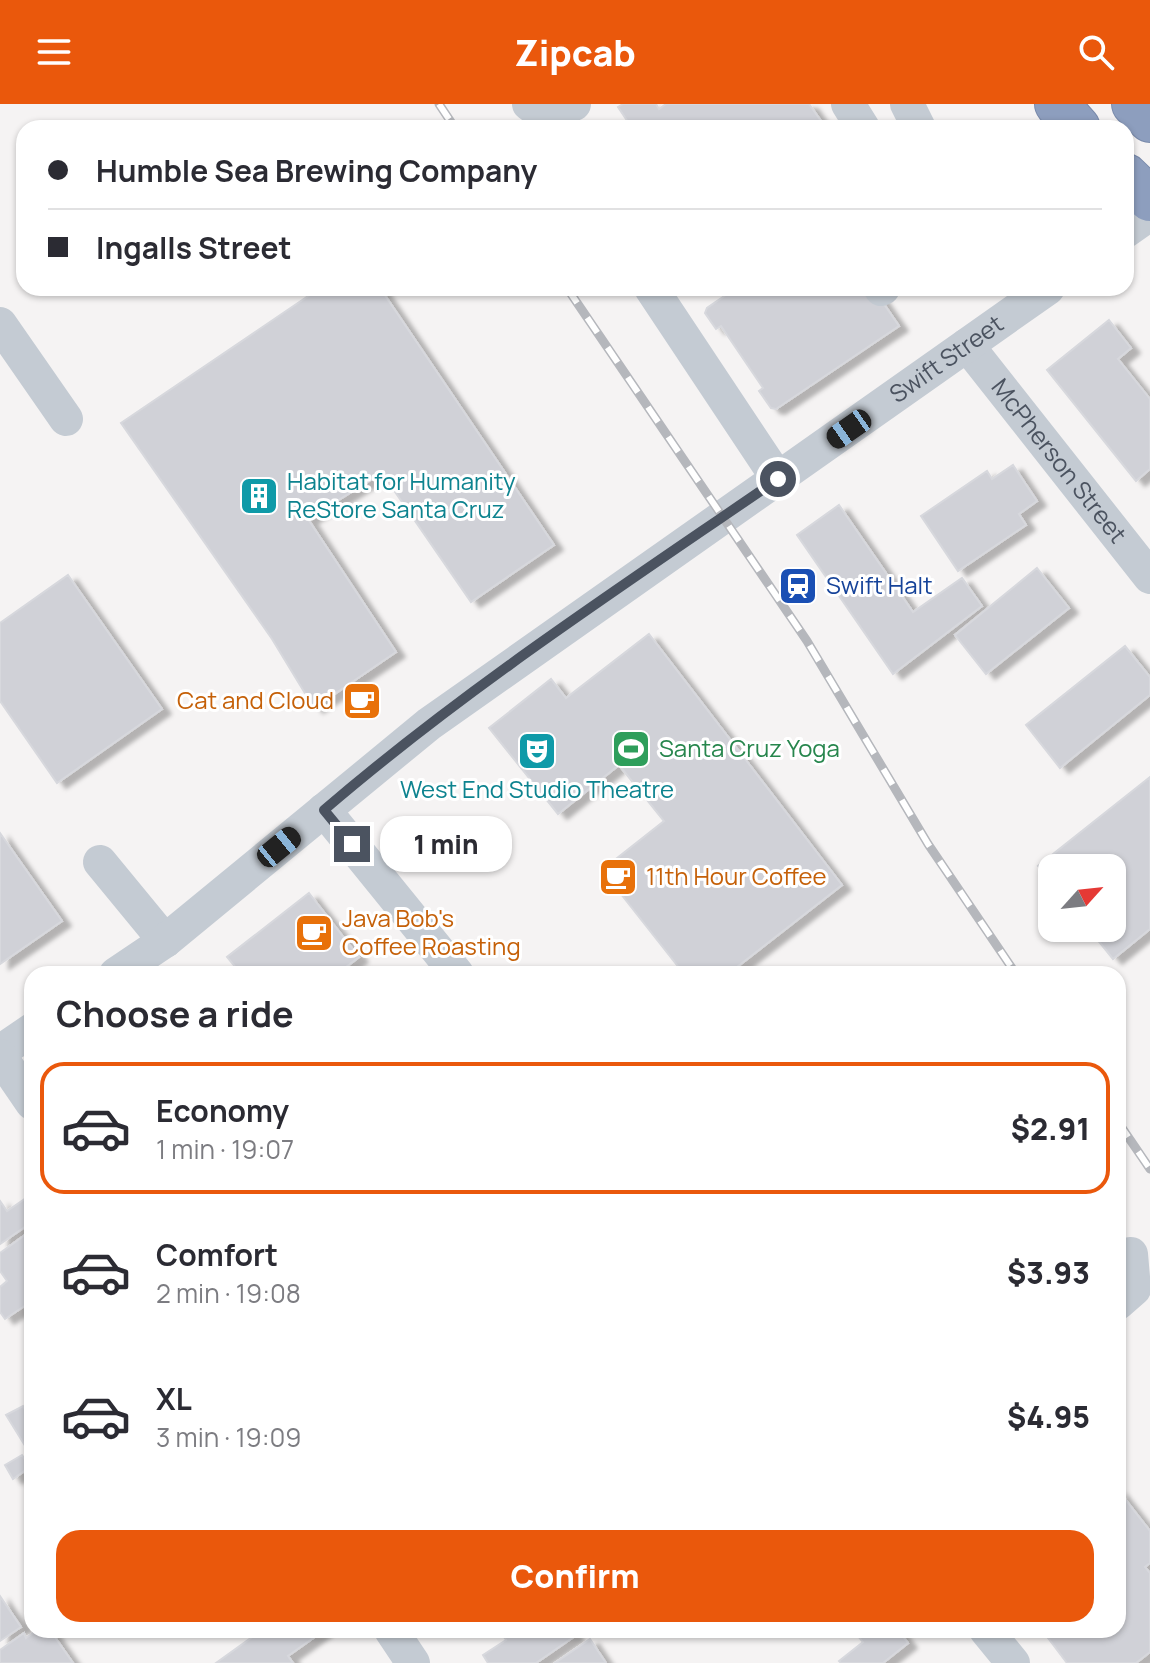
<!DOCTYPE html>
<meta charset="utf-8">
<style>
body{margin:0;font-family:Manrope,sans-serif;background:#f7f7f7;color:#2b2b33;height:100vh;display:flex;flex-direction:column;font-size:30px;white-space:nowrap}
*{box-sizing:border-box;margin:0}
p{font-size:26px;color:#7c7c81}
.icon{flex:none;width:44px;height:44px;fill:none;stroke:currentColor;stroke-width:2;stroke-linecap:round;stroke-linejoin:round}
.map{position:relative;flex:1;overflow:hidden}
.sheet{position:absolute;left:24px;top:862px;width:1102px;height:672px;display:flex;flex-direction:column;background:#fff;border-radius:24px;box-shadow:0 2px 6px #0004}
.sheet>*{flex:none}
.hud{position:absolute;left:16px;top:16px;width:1118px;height:176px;border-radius:24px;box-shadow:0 2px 6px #0004;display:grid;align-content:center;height:176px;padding:0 32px;background:#fff}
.needle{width:52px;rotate:63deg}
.tools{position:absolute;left:1038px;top:750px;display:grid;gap:16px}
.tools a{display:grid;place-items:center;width:88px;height:88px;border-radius:16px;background:#fff;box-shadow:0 2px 6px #0004;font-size:40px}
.end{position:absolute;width:36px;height:36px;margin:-18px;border:10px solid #4b5360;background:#fff;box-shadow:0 0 0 4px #fff}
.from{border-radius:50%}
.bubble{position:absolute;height:56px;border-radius:24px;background:#fff;box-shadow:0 2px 6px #0004;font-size:26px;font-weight:800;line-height:56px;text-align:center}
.car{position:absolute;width:24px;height:48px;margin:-24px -12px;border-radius:10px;box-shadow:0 0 6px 2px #0007;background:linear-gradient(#222 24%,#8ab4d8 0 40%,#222 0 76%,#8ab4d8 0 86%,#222 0)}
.hud b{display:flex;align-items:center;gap:28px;height:76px;font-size:30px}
.hud b+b{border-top:2px solid #e1e1e2}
.hud i{width:20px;height:20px;background:#2b2b33}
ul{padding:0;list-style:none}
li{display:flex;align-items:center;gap:24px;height:132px;margin:0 16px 12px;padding:0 16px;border:4px solid transparent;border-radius:24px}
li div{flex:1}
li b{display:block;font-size:30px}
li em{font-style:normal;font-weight:800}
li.selected{border-color:#ea580c}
li>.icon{width:72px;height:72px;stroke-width:1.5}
h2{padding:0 32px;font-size:36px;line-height:96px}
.action{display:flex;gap:16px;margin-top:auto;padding:16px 32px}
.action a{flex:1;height:92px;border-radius:24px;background:#ea580c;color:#fff;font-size:32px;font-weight:800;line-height:92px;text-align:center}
header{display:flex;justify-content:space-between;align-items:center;height:104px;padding:0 32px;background:#ea580c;color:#fff;font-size:36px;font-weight:800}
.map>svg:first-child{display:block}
.building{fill:#d0d1d7;stroke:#d7d8dd;stroke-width:2;filter:url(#shadow)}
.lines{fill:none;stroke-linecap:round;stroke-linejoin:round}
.highway-casing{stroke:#7889aa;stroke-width:46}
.minor{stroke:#c4cbd3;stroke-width:34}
.highway{stroke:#8d9ebe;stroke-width:44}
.rail-casing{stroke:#b5b7bc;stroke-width:9}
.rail{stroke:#fff;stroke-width:6;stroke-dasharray:18;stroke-linecap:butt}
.route{stroke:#4b5360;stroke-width:10}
.labels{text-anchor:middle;stroke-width:6;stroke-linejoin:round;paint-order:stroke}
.street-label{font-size:24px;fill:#4b5360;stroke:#fff}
.culture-label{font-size:24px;fill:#0d838f;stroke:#fff;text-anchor:start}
.transit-label{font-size:24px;fill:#164399;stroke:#fff;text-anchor:start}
.food-label{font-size:24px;fill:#c56008;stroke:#fff;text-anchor:start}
.leisure-label{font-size:24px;fill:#27864d;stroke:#fff;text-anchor:start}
</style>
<header><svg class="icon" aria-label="menu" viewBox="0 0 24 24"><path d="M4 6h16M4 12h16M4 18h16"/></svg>Zipcab<svg class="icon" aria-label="search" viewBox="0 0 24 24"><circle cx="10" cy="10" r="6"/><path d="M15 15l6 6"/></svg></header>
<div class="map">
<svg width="1150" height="1559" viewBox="0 0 1150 1559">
<defs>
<filter id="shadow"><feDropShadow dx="9" dy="5" stdDeviation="2" flood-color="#0004"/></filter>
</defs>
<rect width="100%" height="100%" fill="#f5f3f3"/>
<path class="building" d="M623 0H656L659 5 666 0H809L826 24H632L618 3Z
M320 184H380L554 441 471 498 382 369 308 415 396 548 314 604 272 535 121 319Z
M736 184H873L899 222 776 305 771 304 759 287 763 284 721 222 716 225 705 209 707 204Z
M1109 216 1131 244 1118 255 1150 295V365L1136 377 1047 266Z
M1013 361 1037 397 1019 410 1026 421 958 467 921 412 987 367 992 375Z
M839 401 913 508 962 474 982 502 893 570 797 431Z
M1037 464 1069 504 986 570 955 531Z
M68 471 162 605 57 679 0 597V519Z
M649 530 842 781 728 870H684L602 766 664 717 619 661 558 710 489 624 551 575 566 594Z
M1125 542 1150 573V591L1060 664 1026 621Z
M1150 673V825L1113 855 1088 824H1112V764H1052V779L1038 762Z
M0 729 62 817 0 860Z
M309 789 359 853 337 870H241L227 853Z
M29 1092 32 1118 0 1140V1097L7 1107Z
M25 1131 32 1141V1197L5 1215 0 1208V1183L7 1177 0 1167V1149Z
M23 1302 32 1317V1342L27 1345 6 1311Z
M22 1351 30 1363 13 1375 5 1361Z
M1118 1386 1150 1427V1459L1145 1463 1150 1469V1548L1136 1559H1067L1042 1526H1118Z
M0 1492 21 1523 0 1537Z
M37 1526H50L73 1559H0V1546L24 1529 26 1534Z
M262 1526H322L323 1527 288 1552 293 1559H216Z
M499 1526H571L575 1532 536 1559H488L483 1551 506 1536Z
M853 1526H898L908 1539 883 1559H841L839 1557 863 1538Z
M590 1535 606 1559H555Z"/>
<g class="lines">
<g class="highway-casing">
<path id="highway" d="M1057 0 1078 24
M1134 0 1150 16
M1126 72 1150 95"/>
</g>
<g class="minor">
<path d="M529 0 541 9 574 0"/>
<path d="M848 0 863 24"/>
<path d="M907 0 919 24"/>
<path d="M1126 127 1150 110"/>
<path d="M651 184 778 375"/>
<path d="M881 185 883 184"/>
<path d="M0 220 66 315"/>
<path id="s1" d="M967 241 1150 473"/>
<path d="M324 706 457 870"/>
<path d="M100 758 165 837"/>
<path id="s2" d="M116 870 165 837 429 620 1048 184"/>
<path d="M0 948 32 926"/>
<path d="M0 952 32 999"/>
<path d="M1118 1199 1134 1185 1131 1150"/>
<path d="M391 1526 413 1559"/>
<path d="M986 1526 1013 1559"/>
</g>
<use href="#highway" class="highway"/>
<g class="rail-casing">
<path id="rail" d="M439 0 455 24
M567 184 807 537 928 740 1016 870
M1118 1018 1150 1065"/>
</g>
<use href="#rail" class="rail"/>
</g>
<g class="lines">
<path class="route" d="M352 740 324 706C466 584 624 481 778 375"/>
</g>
<defs>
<g id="building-square" transform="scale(2)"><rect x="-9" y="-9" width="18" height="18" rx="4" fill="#0f9aa8" stroke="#fff"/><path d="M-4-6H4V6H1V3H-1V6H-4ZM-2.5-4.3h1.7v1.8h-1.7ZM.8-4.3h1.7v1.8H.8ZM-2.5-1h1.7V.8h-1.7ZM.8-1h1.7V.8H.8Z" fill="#fff"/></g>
<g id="station-square" transform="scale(2)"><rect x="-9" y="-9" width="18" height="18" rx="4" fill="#1a4fb4" stroke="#fff"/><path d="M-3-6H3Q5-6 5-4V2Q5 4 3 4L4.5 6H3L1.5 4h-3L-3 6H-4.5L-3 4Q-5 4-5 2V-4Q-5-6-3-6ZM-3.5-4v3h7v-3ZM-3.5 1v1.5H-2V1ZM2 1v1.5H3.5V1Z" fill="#fff"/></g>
<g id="cafe-square" transform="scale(2)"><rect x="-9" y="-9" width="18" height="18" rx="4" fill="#e8710a" stroke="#fff"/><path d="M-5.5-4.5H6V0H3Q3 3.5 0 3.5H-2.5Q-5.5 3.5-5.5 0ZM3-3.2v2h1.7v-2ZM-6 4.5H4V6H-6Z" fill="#fff"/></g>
<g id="stadium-square" transform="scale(2)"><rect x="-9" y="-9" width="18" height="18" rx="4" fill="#2e9e5b" stroke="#fff"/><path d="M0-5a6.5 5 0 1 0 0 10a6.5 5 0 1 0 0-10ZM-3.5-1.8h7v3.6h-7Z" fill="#fff"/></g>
<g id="theatre-square" transform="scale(2)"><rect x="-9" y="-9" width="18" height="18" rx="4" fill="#0f9aa8" stroke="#fff"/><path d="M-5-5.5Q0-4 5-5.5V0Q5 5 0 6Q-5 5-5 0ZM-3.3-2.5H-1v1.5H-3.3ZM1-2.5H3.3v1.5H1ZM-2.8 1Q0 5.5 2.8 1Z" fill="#fff"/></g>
</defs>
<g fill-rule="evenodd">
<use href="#building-square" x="259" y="392"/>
<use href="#station-square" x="798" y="482"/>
<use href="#cafe-square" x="362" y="597"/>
<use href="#stadium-square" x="631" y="645"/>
<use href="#theatre-square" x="537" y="647"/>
<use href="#cafe-square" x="618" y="773"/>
<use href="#cafe-square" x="314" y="829"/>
</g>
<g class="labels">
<g class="street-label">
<text dy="8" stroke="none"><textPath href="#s2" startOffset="1034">Swift Street</textPath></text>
<text dy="8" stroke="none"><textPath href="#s1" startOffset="148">McPherson Street</textPath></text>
</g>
<g class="culture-label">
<text x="287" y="386">Habitat for Humanity<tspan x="287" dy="28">ReStore Santa Cruz</tspan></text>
<text x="537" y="694" text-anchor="middle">West End Studio Theatre</text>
</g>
<g class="transit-label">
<text x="826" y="490">Swift Halt</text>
</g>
<g class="food-label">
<text x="334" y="605" text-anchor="end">Cat and Cloud</text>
<text x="646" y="781">11th Hour Coffee</text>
<text x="342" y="823">Java Bob's<tspan x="342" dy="28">Coffee Roasting</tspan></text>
</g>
<g class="leisure-label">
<text x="659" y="653">Santa Cruz Yoga</text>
</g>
</g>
</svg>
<div class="tools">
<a><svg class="needle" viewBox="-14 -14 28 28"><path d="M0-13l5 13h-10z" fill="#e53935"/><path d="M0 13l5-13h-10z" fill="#7c7c81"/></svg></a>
</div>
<i class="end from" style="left:778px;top:375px"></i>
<i class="end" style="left:352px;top:740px"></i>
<div class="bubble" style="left:380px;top:712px;width:132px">1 min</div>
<i class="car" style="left:849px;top:325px;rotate:235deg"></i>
<i class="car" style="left:279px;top:743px;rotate:51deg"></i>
<div class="hud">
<b><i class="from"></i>Humble Sea Brewing Company</b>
<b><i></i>Ingalls Street</b>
</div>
<section class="sheet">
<h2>Choose a ride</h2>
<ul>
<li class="selected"><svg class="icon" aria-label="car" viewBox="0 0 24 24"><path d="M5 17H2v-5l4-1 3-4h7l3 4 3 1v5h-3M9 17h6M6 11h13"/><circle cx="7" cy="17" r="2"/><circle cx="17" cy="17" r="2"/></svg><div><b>Economy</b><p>1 min · 19:07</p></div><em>$2.91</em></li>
<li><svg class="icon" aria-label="car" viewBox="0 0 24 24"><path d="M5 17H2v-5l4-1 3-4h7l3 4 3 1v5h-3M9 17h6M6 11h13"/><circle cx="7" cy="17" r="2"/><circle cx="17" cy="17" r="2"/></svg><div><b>Comfort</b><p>2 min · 19:08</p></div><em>$3.93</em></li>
<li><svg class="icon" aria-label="car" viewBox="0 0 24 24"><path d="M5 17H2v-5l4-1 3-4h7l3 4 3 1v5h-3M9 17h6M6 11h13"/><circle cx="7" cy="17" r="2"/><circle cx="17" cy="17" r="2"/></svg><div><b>XL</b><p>3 min · 19:09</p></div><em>$4.95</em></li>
</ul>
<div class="action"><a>Confirm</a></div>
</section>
</div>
